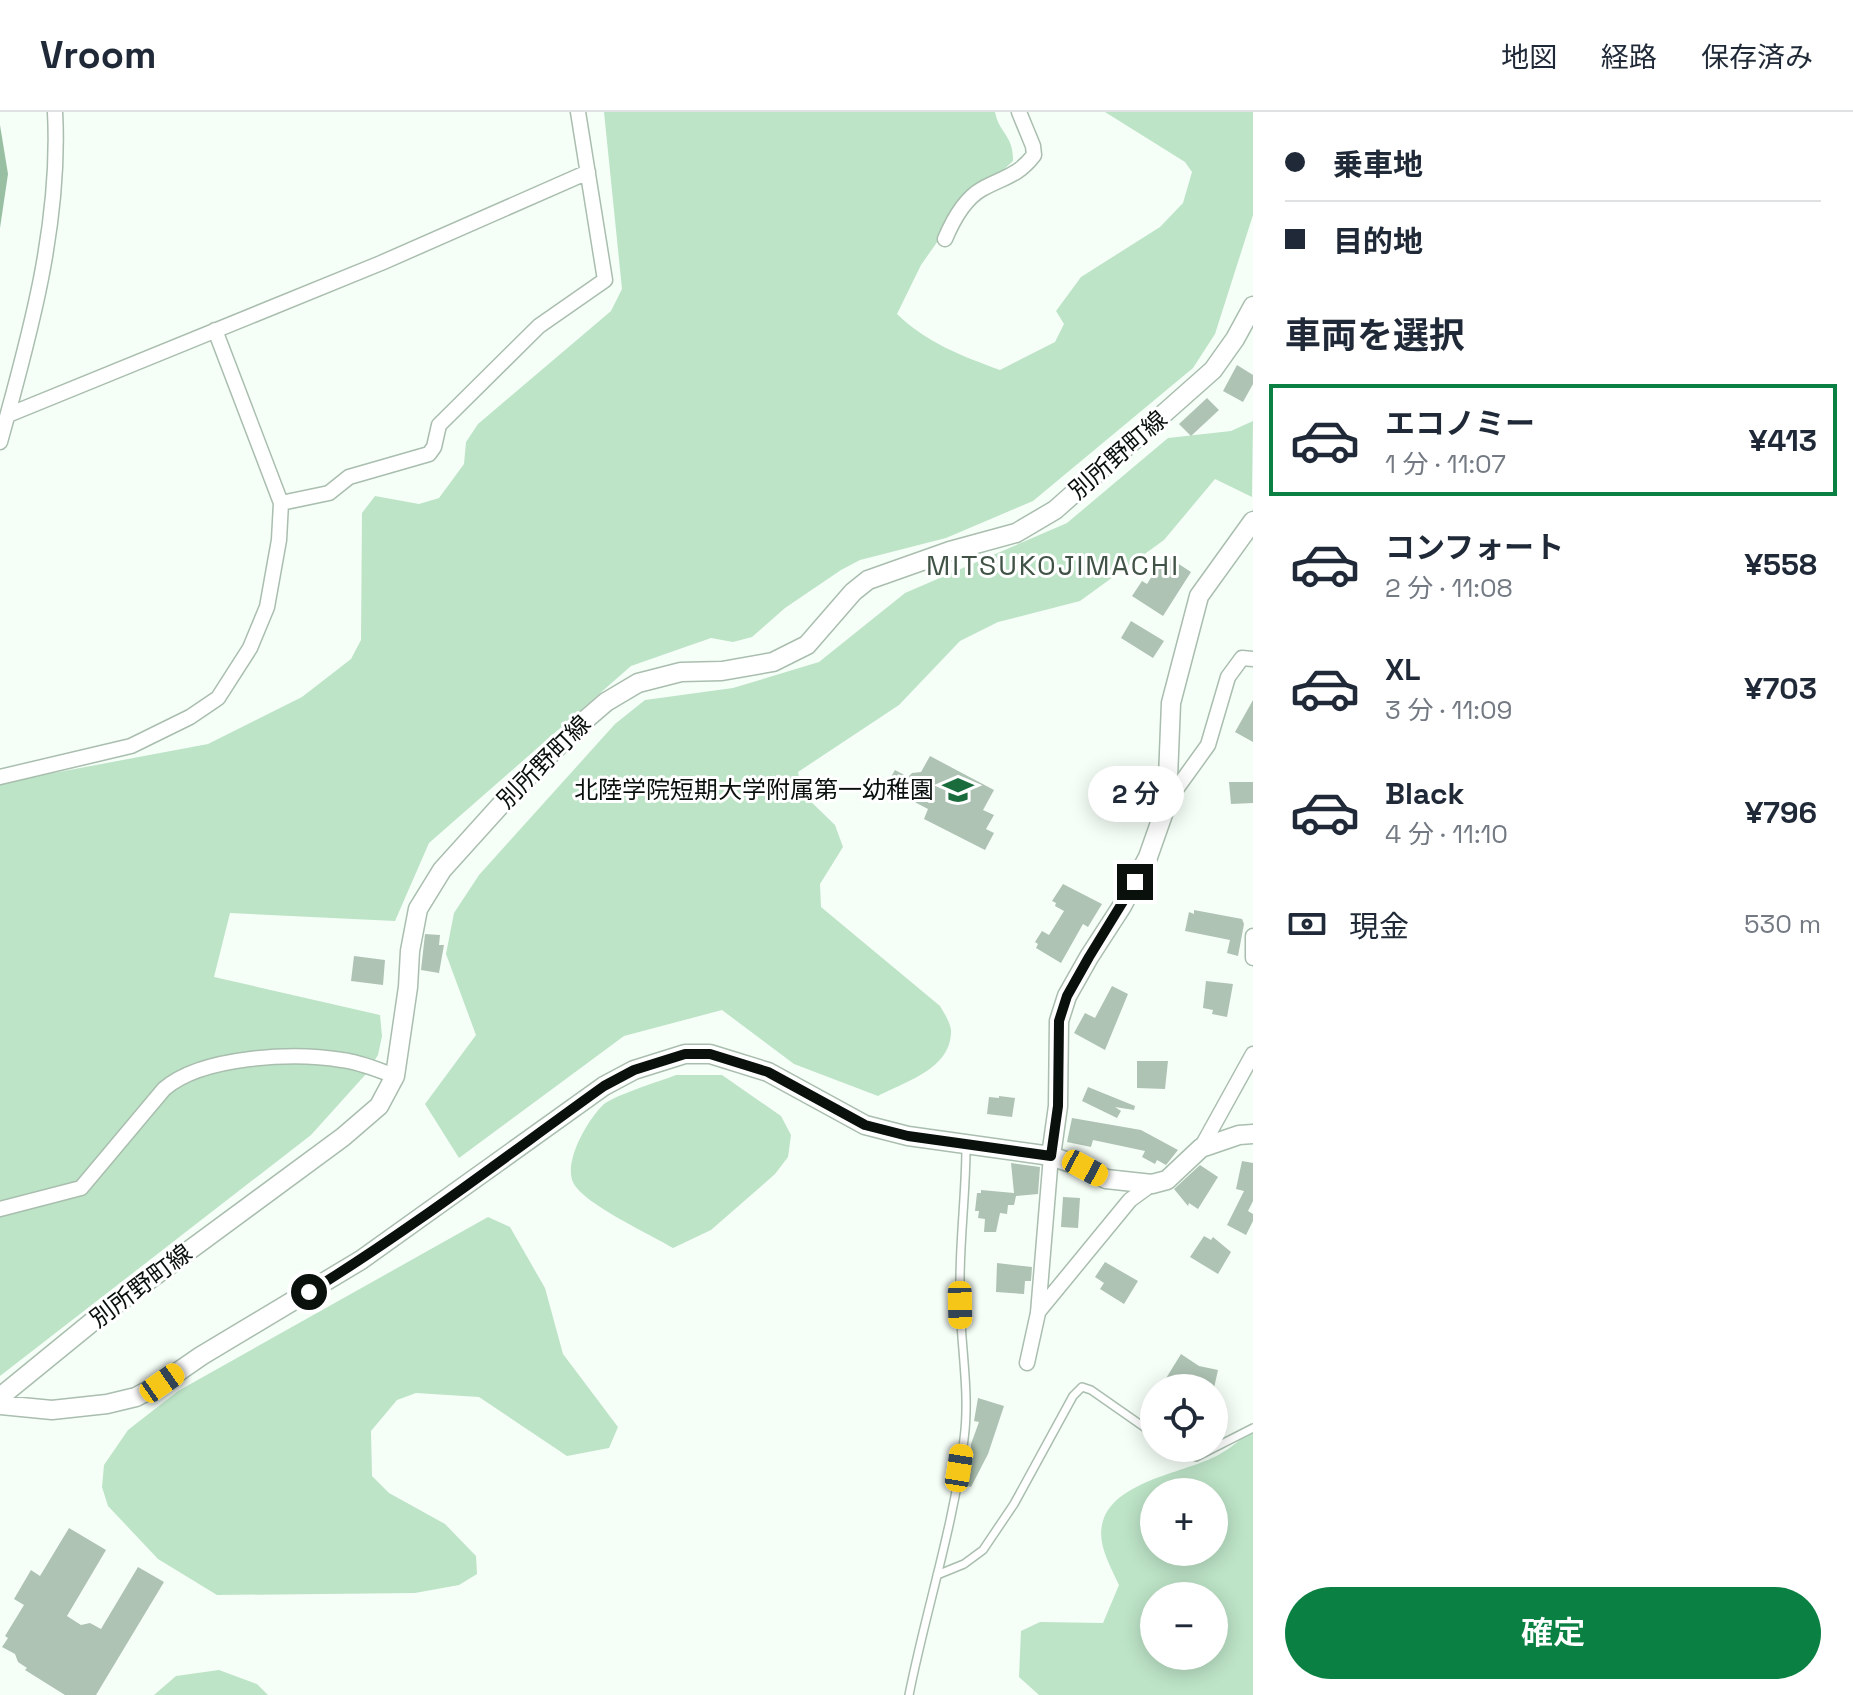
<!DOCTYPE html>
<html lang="ja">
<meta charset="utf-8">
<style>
body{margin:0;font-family:"Space Grotesk","Noto Sans JP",sans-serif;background:#f2f2f3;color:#1f2937;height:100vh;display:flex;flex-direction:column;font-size:30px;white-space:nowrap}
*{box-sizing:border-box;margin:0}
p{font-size:26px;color:#747a83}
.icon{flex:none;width:44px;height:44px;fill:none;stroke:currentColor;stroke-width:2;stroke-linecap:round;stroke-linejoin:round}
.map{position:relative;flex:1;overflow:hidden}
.drawer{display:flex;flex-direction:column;background:#fff;width:600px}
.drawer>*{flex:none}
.guide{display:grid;align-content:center;height:176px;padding:0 32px;background:#fff}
.tools{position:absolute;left:1140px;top:1262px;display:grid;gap:16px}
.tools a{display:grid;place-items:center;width:88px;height:88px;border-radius:50%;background:#fff;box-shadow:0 4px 20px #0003;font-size:40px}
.end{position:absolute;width:36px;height:36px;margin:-18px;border:10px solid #0a110c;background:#fff;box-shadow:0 0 0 4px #fff}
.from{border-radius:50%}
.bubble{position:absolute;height:56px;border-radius:28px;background:#fff;box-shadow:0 4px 20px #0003;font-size:26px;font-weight:600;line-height:56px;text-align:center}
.car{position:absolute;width:24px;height:48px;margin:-24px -12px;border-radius:10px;box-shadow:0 0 6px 2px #0007;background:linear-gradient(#f5c518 24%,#345 0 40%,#f5c518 0 76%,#345 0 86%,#f5c518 0)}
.guide b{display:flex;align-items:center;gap:28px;height:76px;font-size:30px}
.guide b+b{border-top:2px solid #e0e1e3}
.guide i{width:20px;height:20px;background:#1f2937}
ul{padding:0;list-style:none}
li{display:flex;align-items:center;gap:24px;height:112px;margin:0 16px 12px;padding:0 16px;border:4px solid transparent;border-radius:0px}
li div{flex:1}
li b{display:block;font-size:30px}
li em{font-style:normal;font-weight:600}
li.selected{border-color:#0b8043}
li>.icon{width:72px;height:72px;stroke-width:1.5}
h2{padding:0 32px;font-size:36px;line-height:96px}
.pay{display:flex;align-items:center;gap:20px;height:88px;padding:0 32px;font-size:30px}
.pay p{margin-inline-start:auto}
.cta{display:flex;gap:16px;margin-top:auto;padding:16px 32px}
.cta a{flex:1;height:92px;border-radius:48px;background:#0b8043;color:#fff;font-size:32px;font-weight:600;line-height:92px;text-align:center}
header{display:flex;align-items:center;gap:48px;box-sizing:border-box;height:112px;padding:0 40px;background:#fff;border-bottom:2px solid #e0e1e3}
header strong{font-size:38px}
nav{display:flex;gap:44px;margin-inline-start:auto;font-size:28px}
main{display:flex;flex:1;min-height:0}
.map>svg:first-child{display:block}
.green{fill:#bde4c7;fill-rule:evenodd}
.water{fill:#98bfa2}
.building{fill:#aec3b3}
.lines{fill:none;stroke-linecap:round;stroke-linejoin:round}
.lane-casing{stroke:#a9beae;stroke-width:10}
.street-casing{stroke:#a9beae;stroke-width:17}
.secondary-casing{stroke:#a9beae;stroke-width:21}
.lane{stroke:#fff;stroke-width:7}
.street{stroke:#fff;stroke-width:14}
.secondary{stroke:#fff;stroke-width:18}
.route{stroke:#0a110c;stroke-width:10}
.labels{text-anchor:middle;stroke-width:6;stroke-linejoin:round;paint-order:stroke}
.street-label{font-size:24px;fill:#0a110c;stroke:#fff}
.poi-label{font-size:24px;fill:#0a110c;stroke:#fff;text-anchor:end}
.quarter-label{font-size:28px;letter-spacing:2px;fill:#415346;stroke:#fff}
</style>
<header>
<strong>Vroom</strong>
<nav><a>地図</a><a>経路</a><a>保存済み</a></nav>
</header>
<main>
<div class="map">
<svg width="1253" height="1583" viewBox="0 0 1253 1583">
<rect width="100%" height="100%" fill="#f6fef8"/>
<path class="green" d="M604 0H995C999 21 1014 24 1013 49L959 99 921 153 897 202C927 231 962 244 1000 258L1055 230 1064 212 1056 199 1081 165 1160 115 1183 91 1192 60 1185 50 1105 0H1253V103L1215 222 1193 256 1033 389 946 426 860 448 841 458 785 496 752 525 733 530 711 526 631 554 429 731 395 809 230 801 214 865 380 903 382 924 378 943 366 962 311 1023 0 1264V671L208 632 302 585 351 547 361 528 362 401 375 384 419 392 439 386 464 352 466 330 478 312 611 199 622 177Z
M1253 309 1252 385 1215 367 1164 428 1080 489 998 510 960 529 899 593 798 660 803 682 835 713 843 735 820 772 821 795 940 894C944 901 950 910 951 918 952 957 906 969 878 984L794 952 722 898 624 924 459 1046 425 992 476 923 446 842 454 801 479 763 615 612 645 588 733 576 819 550 905 481 1067 411 1168 326 1231 319Z
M676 963H722L781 1004 791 1023 788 1045 775 1062 711 1118 673 1136C650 1122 586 1093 574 1072 562 1052 587 1009 602 994 611 984 661 969 676 963Z
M488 1105 510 1115 545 1176 563 1242 618 1315 609 1336 567 1344 479 1285 416 1281 397 1288 371 1319 372 1364 389 1381 445 1412 476 1444 477 1462 459 1473 415 1481 217 1483 158 1447 108 1394 102 1375 104 1353 128 1318 178 1279Z
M1253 1318V1583H1039L1019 1565 1021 1519 1040 1510 1103 1511 1119 1473C1110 1453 1096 1431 1103 1409 1115 1370 1181 1361 1212 1346 1227 1340 1240 1327 1253 1318ZM1154 1380H1214V1440H1154ZM1154 1484H1214V1544H1154Z
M219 1558 257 1572 268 1583H154L176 1564Z"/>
<path class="water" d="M0 13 8 62 0 116Z"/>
<path class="building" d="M1237 253 1253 263V272L1243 290 1223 279Z
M1207 286 1219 298 1191 324 1179 312Z
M1165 443 1191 460 1163 504 1132 484 1142 469 1147 472Z
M1131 509 1164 529 1153 546 1121 526Z
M1253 588V630L1235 620Z
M930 644 994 678 983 698 994 703 986 717 994 721 985 738 924 707 928 697 903 684 901 689 891 683 893 679 885 675 895 658 908 665 912 661 921 660Z
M1229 670H1253V691L1231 692Z
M1063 772 1102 792 1088 815 1083 812 1061 851 1036 836 1038 832 1035 830 1042 819 1049 823 1064 799 1055 794 1056 791 1052 789Z
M1194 798 1242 807 1244 812 1238 844 1227 841 1230 828 1185 819 1189 800 1194 802Z
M425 822 440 823 439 833H444L439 861 421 858Z
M354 844 385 848 383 873 351 869Z
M1206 869 1233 872 1227 905 1212 902 1213 898 1203 896Z
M1112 874 1128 882 1105 938 1074 921 1085 901 1095 906Z
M1137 949H1168L1165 977 1137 976Z
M1088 975 1135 994 1134 998 1115 995 1121 999 1117 1006 1082 989Z
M999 984 1015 986 1012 1005 987 1002 989 985 999 986Z
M1072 1006 1141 1018 1178 1038 1166 1053 1157 1048 1155 1052 1142 1045 1145 1039 1093 1028 1091 1035 1067 1030Z
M1242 1049 1253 1051V1089L1248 1099 1253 1102V1109L1246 1123 1227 1113 1244 1079 1236 1077Z
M1011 1051 1040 1055 1038 1082 1016 1084 1014 1093H1008L1007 1102 1000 1101 996 1120H984L985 1107 978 1106 979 1099H975L977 1081H981V1078L1014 1081Z
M1200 1053 1218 1065 1198 1097 1189 1091 1188 1094 1174 1077Z
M1063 1085 1080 1086 1078 1116 1061 1115Z
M1204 1124 1211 1128 1213 1125 1231 1140 1218 1162 1190 1145Z
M1105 1150 1138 1169 1124 1192 1100 1177 1104 1171 1095 1165Z
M997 1151 1032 1155 1031 1169H1025L1024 1182 996 1180Z
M1181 1242 1199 1254 1218 1258 1214 1276H1160Z
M978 1286 1004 1294 988 1342 971 1375 965 1373 974 1342 971 1340V1332L979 1310 974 1309Z
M69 1416 106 1438 67 1504 81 1513 90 1511 101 1517 138 1455 164 1470 96 1583H65L25 1558 27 1556 18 1550 15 1542 2 1535 8 1526 5 1524 24 1493 14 1487 31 1458 40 1464Z"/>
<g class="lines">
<g class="lane-casing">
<path id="lane" d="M1175 1336 1196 1345 1253 1316
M937 1463 964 1452 983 1438 1014 1392 1073 1284 1082 1275 1091 1278 1154 1322
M909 1583C926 1497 954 1414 964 1327 971 1275 958 1222 960 1169 960 1124 966 1080 966 1035"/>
</g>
<g class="street-casing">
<path id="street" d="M945 127C953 108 964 87 982 77 1004 65 1018 64 1034 43L1033 34 1019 0
M8 303 381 151 588 60
M0 330C30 223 61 111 55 0
M281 391 329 381 349 365 429 342 434 335 439 313 539 214 605 168 578 0
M0 665 131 634 190 605 218 586 250 536 267 495 279 428 281 391 215 218
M1167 690 1208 633 1228 565 1242 546 1253 547
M1253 824V846
M1201 1036 1253 942
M0 1097 81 1076 164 977C202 944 294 940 342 948 360 950 378 958 395 964
M1038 1200 1130 1088 1152 1072
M1027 1251 1038 1201 1051 1044"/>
</g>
<g class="secondary-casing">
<path id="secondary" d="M1051 1044 1058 994 1059 909 1067 884 1089 845 1122 794 1148 745 1167 691 1171 591 1199 484 1253 409
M0 1285 92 1210 343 1025 379 994 395 964 408 875 410 839 418 797 442 758 507 686 577 615 606 590 638 571 681 560 722 559 773 550 807 533 853 480 868 468 950 439 1016 421 1055 398 1213 258 1235 227 1253 194
M0 1293 52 1298 107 1292 136 1285 162 1271 201 1244 361 1148 604 974 634 958 685 942H710L768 960 865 1013 908 1024 1051 1044 1085 1056 1106 1067 1152 1072 1167 1068 1201 1036 1239 1023 1253 1022"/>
</g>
<use href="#lane" class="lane"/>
<use href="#street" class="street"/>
<use href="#secondary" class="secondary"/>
</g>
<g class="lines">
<path class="route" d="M309 1180C412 1117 506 1044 604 974L634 958 685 942H710L768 960 865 1013 908 1024 1051 1044 1058 994 1059 909 1067 884 1089 845 1135 770"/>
</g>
<defs>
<g id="school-bare" transform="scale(2.4)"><path d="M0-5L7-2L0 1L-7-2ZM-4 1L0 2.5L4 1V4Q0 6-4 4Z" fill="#1a6c3c" stroke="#fff" stroke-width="2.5" paint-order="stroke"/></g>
</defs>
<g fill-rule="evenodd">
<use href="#school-bare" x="958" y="678"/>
</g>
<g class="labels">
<g class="street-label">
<text transform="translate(1118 343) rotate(-41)" y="8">別所野町線</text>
<text transform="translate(544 650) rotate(-45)" y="8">別所野町線</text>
<text transform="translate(141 1174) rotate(-37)" y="8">別所野町線</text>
</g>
<g class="poi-label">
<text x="934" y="686">北陸学院短期大学附属第一幼稚園</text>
</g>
<g class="quarter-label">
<text x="1053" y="463">MITSUKOJIMACHI</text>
</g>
</g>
</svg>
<div class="tools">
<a><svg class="icon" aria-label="locate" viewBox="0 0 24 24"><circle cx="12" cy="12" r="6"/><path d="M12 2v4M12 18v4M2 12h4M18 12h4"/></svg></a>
<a>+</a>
<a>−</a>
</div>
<i class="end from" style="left:309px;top:1180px"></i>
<i class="end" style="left:1135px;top:770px"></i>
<div class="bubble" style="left:1088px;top:654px;width:96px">2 分</div>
<i class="car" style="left:1085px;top:1056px;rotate:118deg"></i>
<i class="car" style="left:960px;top:1193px;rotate:179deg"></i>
<i class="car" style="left:162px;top:1271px;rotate:55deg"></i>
<i class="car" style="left:959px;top:1356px;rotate:9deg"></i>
</div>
<section class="drawer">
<div class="guide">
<b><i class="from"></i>乗車地</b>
<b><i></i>目的地</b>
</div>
<h2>車両を選択</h2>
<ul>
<li class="selected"><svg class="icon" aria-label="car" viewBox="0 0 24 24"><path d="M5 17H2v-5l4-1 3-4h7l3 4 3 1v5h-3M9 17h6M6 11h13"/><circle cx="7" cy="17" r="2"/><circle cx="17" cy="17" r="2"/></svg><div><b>エコノミー</b><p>1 分 · 11:07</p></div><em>¥413</em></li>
<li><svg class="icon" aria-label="car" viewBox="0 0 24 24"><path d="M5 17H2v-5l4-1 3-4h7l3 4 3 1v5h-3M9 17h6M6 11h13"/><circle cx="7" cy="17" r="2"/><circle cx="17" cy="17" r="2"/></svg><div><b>コンフォート</b><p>2 分 · 11:08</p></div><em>¥558</em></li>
<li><svg class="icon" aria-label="car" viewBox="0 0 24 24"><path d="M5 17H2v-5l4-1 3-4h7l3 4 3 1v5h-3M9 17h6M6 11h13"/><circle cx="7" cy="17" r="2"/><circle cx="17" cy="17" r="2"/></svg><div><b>XL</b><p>3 分 · 11:09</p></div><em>¥703</em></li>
<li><svg class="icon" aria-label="car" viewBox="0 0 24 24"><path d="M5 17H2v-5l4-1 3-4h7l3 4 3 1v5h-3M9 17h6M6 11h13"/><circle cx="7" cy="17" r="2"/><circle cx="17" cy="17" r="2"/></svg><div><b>Black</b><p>4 分 · 11:10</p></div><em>¥796</em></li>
</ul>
<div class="pay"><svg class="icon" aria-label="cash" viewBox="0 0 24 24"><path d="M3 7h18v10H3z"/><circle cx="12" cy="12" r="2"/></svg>現金<p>530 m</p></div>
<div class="cta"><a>確定</a></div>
</section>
</main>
